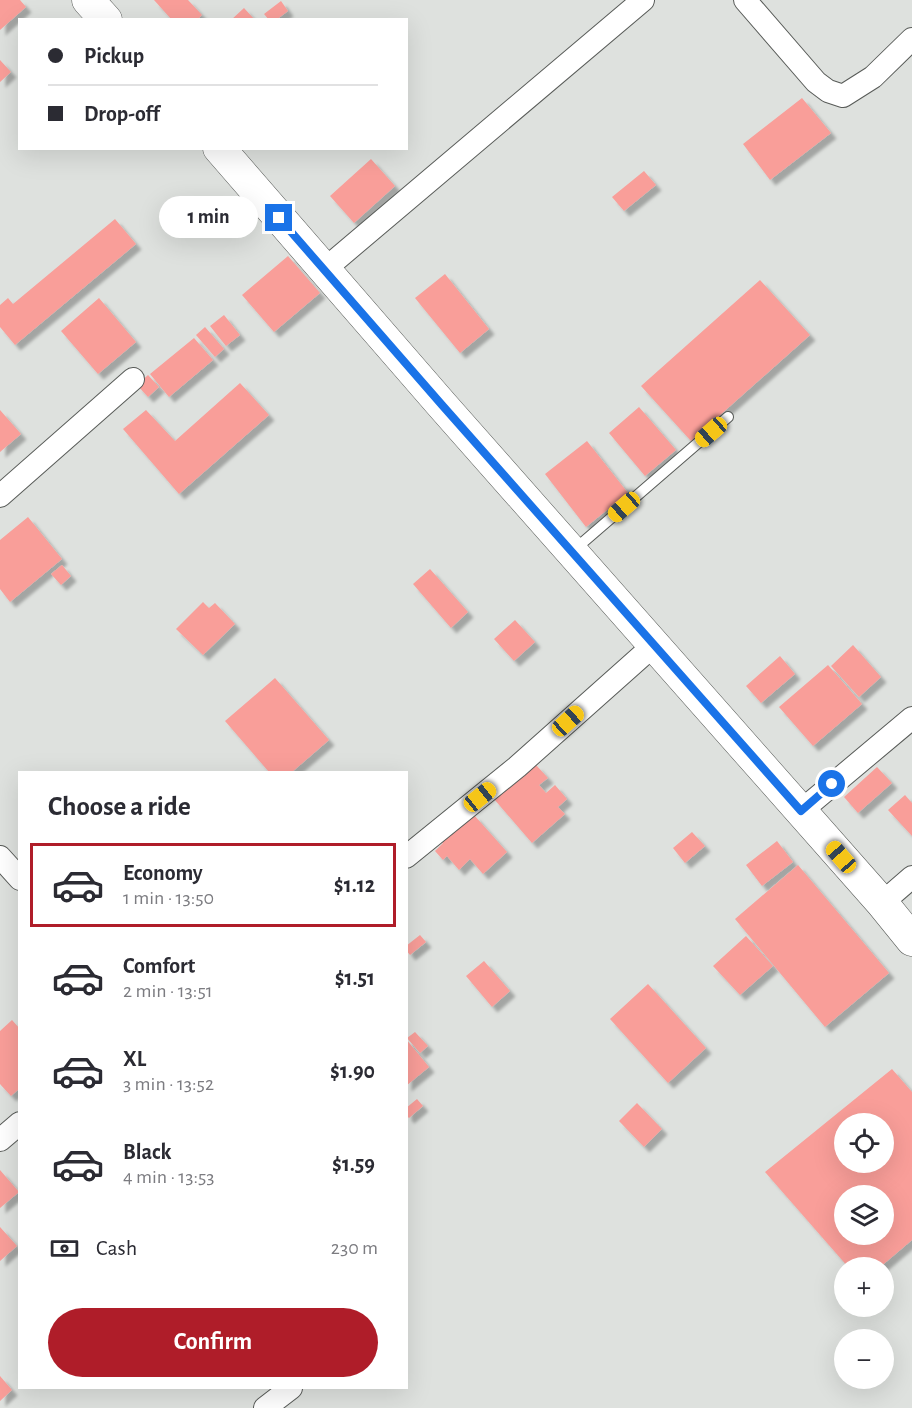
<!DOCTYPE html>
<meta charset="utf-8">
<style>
body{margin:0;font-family:"Alegreya Sans",sans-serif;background:#f7f7f7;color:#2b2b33;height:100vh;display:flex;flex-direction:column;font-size:22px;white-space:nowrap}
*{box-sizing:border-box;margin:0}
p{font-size:20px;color:#7c7c81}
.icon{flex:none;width:33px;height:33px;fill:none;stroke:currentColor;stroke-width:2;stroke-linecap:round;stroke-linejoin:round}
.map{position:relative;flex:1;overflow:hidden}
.drawer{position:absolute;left:18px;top:771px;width:390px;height:618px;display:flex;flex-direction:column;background:#fff;border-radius:0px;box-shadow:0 6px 24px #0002}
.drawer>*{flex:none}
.top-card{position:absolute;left:18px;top:18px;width:390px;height:132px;border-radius:0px;box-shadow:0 6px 24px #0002;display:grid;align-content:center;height:132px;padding:0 30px;background:#fff}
.controls{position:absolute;left:834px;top:1113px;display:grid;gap:12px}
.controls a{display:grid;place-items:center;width:60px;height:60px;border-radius:50%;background:#fff;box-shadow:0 6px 24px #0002;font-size:30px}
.end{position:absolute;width:27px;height:27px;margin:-14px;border:8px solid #1a73e8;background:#fff;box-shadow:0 0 0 3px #fff}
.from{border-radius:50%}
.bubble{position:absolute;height:42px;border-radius:21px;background:#fff;box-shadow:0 6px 24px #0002;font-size:20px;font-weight:700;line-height:42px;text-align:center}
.car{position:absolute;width:18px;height:36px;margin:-18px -9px;border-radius:8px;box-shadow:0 0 4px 2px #0007;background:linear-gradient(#f5c518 24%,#345 0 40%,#f5c518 0 76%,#345 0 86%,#f5c518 0)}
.top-card b{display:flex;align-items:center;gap:21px;height:57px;font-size:22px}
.top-card b+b{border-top:2px solid #e1e1e2}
.top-card i{width:15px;height:15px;background:#2b2b33}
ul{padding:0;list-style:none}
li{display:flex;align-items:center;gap:18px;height:84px;margin:0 12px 9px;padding:0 18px;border:3px solid transparent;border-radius:0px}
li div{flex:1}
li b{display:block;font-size:22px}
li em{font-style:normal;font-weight:700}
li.selected{border-color:#af1d29}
li>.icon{width:54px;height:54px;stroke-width:1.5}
h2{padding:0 30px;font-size:27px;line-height:72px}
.pay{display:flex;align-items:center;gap:15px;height:66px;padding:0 30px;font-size:22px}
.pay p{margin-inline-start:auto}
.cta{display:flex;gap:12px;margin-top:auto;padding:12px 30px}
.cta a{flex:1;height:69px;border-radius:36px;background:#af1d29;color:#fff;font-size:24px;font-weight:700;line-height:69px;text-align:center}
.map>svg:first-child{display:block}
.building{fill:#f99e99;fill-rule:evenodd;filter:url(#shadow)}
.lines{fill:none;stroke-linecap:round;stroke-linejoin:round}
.service-casing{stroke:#585b58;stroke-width:12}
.minor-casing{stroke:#585b58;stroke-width:24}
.secondary-casing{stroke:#585b58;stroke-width:33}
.service{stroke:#fff;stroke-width:10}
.minor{stroke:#fff;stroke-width:22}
.secondary{stroke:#fff;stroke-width:32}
.route{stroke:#1a73e8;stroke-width:8}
</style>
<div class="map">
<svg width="912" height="1408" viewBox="0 0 912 1408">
<defs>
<filter id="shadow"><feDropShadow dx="5.5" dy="5.5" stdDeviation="1.5" flood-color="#0004"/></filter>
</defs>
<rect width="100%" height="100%" fill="#dee1de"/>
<path class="building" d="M0 0H20L26 7 0 30Z
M154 0H188L202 15 197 20H172Z
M281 1 288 11 276 20H269L264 14Z
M244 8 255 20H231Z
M0 60 11 72 0 82Z
M802 98 831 133 770 180 743 144Z
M371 159 395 186 354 223 330 196Z
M644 171 656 185 624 211 612 197Z
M115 219 136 244 15 345 0 327V305L8 298 13 304Z
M288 256 320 293 274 332 242 295Z
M445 274 489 329 460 353 415 298Z
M760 280 810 335 691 441 641 386Z
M99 298 136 342 98 374 61 331Z
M224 315 240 335 226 346 210 326Z
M205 327 224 349 215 357 196 335Z
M194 338 213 360 169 397 150 374Z
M148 375 159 387 148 397 137 385Z
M240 383 269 415 179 494 123 429 146 410 175 441Z
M639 407 676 450 645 476 609 433Z
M0 410 21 434 0 452Z
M587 441 628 493 586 527 545 474Z
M28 517 62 559 10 602 0 589V540Z
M62 565 71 576 61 585 51 574Z
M430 569 468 612 451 628 413 584Z
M203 602 209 608 215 603 235 624 203 655 176 629Z
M515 620 535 642 514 661 494 639Z
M853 645 881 677 859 697 831 666Z
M780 656 795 674 761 703 746 686Z
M828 665 862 704 813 746 779 707Z
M275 678 329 740 292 772H269L225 721Z
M536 765 548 778 539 785 546 793 555 785 567 799 558 807 565 814 532 843 494 799Z
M877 767 892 783 858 813 844 797Z
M905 795 912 803V836L888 810Z
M474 815 507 852 483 874 470 859 459 870 447 856 443 860 435 851 443 843 440 840Z
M692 832 705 846 685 863 673 848Z
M777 841 793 862 762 886 746 865Z
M798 865 889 973 825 1027 735 919Z
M420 935 426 942 410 955 406 950V946Z
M746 936 773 966 740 995 713 966Z
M484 961 510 991 492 1007 466 976Z
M648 984 706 1048 668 1083 610 1019Z
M12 1020 20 1029V1088L11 1096 0 1084V1031Z
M415 1032 428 1046 420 1053 407 1038Z
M406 1039 429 1067 406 1086Z
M892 1069 912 1092V1240L879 1268H849L765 1172ZM844 1124H884V1162H844ZM844 1196H884V1234H844Z
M417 1099 423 1106 409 1118 406 1115V1108Z
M637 1103 662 1129 644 1147 619 1121Z
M0 1170 19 1192 0 1208Z
M0 1227 17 1246 0 1261Z
M0 1376 12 1390 0 1401Z"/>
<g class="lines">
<g class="service-casing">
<path id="service" d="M574 550 728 417"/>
</g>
<g class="minor-casing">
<path id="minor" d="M745 0 816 82 828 91 843 96 873 77 912 39
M325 269 643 0
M0 496 133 379
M801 811 912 718
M0 857 20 879
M406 857 517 767 654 645
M882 903 912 877
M0 1140 20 1123
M265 1408 291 1388"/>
</g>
<g class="secondary-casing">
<path id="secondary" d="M88 0 106 20
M219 148 442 405 882 903 912 940"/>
</g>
<use href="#service" class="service"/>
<use href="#minor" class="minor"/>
<use href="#secondary" class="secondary"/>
</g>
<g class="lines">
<path class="route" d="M279 218 442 405 801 811 832 784"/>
</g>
</svg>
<div class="controls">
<a><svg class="icon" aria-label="locate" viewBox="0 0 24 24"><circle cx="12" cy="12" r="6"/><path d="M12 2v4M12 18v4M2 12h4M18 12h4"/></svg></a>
<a><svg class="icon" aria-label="layers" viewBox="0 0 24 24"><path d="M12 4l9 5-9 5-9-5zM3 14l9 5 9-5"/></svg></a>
<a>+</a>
<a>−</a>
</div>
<i class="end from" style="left:832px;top:784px"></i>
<i class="end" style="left:279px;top:218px"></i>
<div class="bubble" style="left:159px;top:196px;width:99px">1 min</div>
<i class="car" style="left:711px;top:432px;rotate:229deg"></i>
<i class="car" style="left:624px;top:507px;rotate:229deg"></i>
<i class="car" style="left:568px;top:721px;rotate:48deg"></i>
<i class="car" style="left:480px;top:797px;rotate:51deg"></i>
<i class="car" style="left:841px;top:857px;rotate:319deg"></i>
<div class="top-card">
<b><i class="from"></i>Pickup</b>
<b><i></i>Drop-off</b>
</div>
<section class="drawer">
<h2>Choose a ride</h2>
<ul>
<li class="selected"><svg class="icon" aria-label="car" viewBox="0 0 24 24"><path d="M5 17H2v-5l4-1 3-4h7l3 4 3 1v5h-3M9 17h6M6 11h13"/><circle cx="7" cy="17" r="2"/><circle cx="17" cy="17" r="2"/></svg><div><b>Economy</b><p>1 min · 13:50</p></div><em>$1.12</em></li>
<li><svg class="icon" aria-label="car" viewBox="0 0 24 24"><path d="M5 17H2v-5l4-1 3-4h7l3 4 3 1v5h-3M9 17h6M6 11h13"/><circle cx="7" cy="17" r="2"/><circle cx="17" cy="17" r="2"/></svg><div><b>Comfort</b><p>2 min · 13:51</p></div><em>$1.51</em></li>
<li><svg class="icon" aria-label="car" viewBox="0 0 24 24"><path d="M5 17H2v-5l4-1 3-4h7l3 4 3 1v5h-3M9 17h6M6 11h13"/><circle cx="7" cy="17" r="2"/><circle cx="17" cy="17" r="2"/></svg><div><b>XL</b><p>3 min · 13:52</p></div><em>$1.90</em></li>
<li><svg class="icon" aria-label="car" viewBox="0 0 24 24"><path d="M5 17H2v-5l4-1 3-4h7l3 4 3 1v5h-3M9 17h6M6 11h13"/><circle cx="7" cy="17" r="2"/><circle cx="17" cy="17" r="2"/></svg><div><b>Black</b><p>4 min · 13:53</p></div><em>$1.59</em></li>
</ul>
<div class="pay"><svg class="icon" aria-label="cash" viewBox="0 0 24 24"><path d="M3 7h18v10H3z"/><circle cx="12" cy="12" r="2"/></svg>Cash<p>230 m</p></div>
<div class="cta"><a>Confirm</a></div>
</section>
</div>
